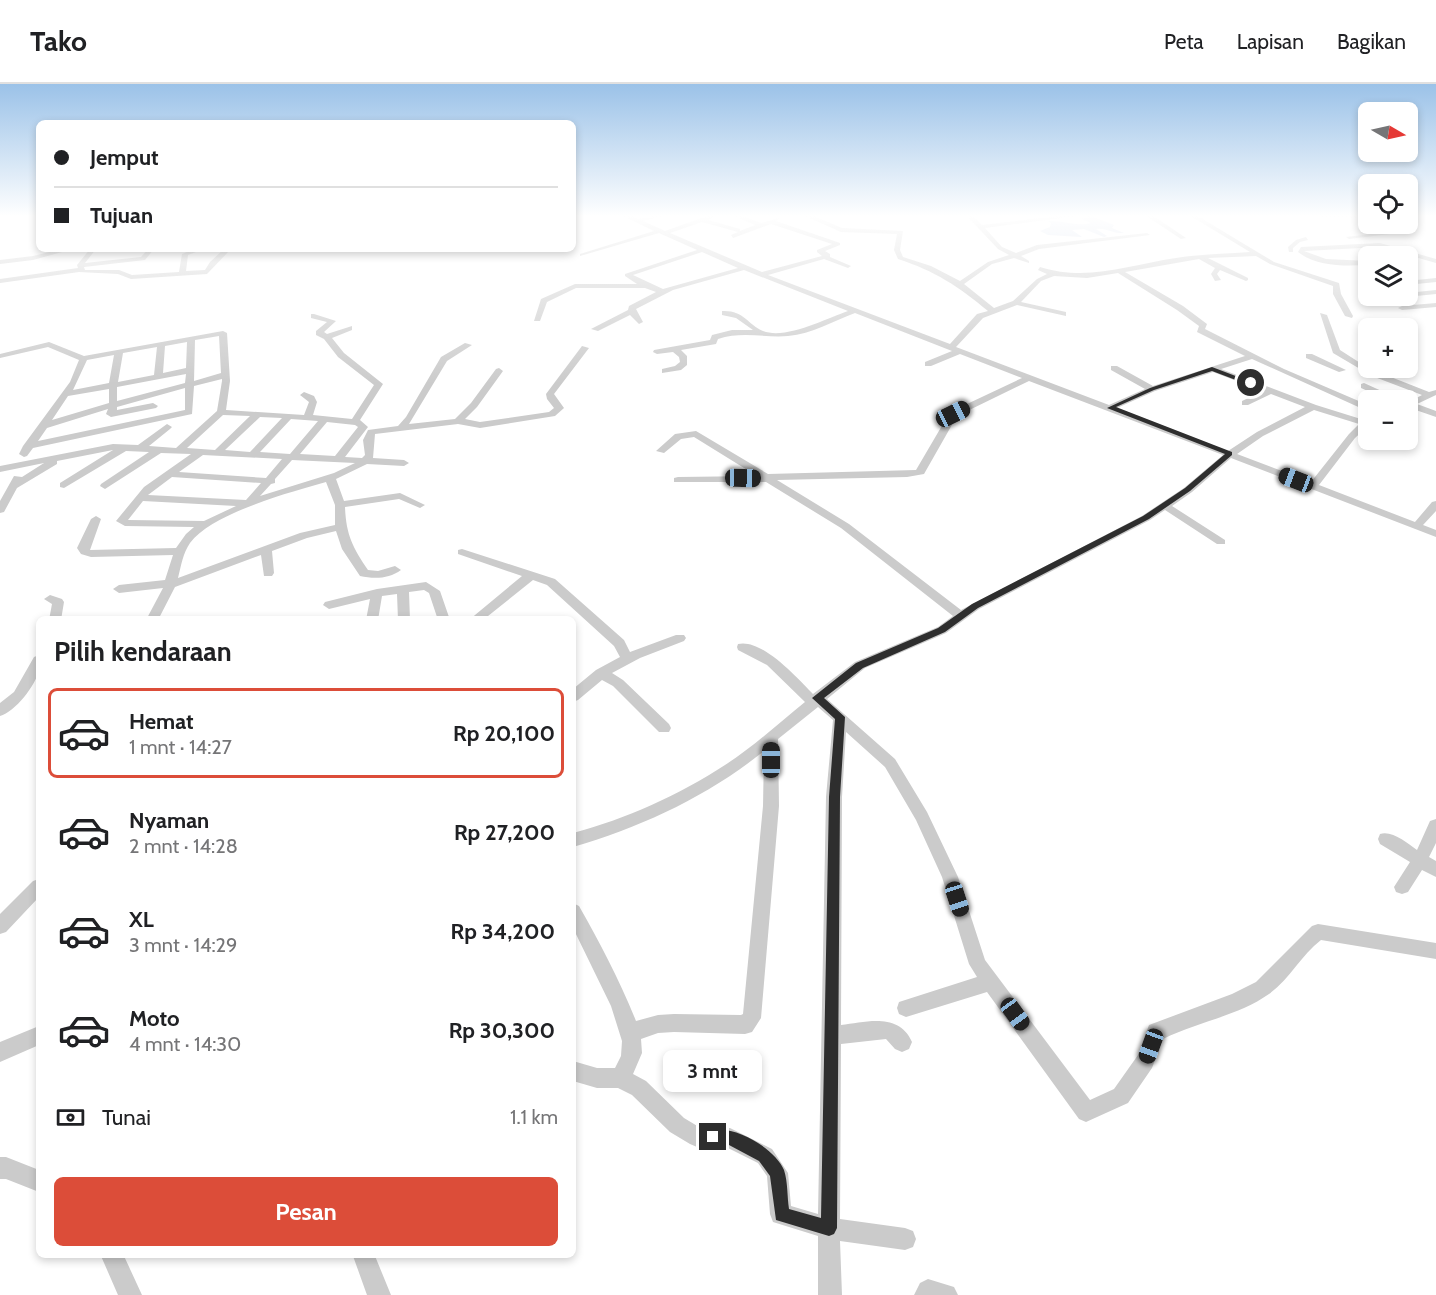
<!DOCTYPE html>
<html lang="id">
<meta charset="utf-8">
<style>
body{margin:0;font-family:Cabin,sans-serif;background:#f2f2f2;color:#202124;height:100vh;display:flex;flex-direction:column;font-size:22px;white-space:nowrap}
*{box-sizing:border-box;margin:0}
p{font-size:20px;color:#757577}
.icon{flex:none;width:33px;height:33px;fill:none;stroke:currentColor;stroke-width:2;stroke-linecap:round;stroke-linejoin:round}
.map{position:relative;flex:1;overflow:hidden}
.sheet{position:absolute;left:36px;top:532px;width:540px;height:642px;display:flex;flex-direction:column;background:#fff;border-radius:9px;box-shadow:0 3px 9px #0003}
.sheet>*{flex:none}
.top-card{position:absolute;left:36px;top:36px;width:540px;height:132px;border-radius:9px;box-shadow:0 3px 9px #0003;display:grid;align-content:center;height:132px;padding:0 18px;background:#fff}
.needle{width:39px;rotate:99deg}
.buttons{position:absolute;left:1358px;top:18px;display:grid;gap:12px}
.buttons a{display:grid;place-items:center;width:60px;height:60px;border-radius:9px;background:#fff;box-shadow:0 3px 9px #0003;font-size:30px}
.end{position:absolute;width:27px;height:27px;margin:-14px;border:8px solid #2e2e2e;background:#fff;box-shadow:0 0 0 3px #fff}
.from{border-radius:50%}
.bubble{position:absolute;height:42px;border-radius:9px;background:#fff;box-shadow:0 3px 9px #0003;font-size:20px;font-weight:700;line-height:42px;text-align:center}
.car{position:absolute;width:18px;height:36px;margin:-18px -9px;border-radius:8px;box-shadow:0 0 4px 2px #0007;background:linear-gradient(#222 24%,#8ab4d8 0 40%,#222 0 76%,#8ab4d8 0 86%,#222 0)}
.top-card b{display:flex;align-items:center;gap:21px;height:57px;font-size:22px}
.top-card b+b{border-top:2px solid #e0e0e0}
.top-card i{width:15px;height:15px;background:#202124}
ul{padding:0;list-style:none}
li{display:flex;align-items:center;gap:18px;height:90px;margin:0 12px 9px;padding:0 6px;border:3px solid transparent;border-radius:9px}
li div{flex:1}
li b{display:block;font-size:22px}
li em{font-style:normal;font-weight:700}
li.on{border-color:#dc4d39}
li>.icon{width:54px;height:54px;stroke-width:1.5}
h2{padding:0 18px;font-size:27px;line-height:72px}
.pay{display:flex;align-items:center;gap:15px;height:66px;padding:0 18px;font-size:22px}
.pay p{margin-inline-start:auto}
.cta{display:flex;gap:12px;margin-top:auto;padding:12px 18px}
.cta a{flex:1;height:69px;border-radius:9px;background:#dc4d39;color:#fff;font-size:24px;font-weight:700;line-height:69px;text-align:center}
header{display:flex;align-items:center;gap:36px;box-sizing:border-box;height:84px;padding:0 30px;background:#fff;border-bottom:2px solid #e0e0e0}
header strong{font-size:28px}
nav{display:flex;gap:33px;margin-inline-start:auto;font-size:21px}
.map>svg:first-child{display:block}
.water{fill:#c9d6e9}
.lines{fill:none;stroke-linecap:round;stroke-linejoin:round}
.minor{fill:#cbcbcb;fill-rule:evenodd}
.route{fill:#2e2e2e}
</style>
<header>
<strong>Tako</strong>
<nav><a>Peta</a><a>Lapisan</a><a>Bagikan</a></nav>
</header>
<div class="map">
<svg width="1436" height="1211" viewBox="0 0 1436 1211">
<rect width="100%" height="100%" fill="#fff"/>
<path class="water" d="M1091 132 1114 141 1112 144 1124 149C1113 150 1106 143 1096 145L1107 152 1104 153 1084 145 1072 146 1082 153 1048 151 1040 147 1050 143 1051 139 1048 137C1063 136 1078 143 1091 139L1082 135Z"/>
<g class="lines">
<path class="minor" d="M621 131H629L638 135 666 131 643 137 665 147 710 131H718L708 136 740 145V147L755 141 732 131H740L761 139 779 134 776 137 840 159V161L825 167 830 170V173L851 182 848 184 824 175 768 191 950 260 977 230 988 227C958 202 935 187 898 175L894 166 897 150 841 148 803 131H811L842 144 903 147 900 166 903 173 931 182 960 197 988 178 1009 171 998 165 966 131H972L982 141 1067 131H1083L985 144 1002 163 1016 169 1037 161 1147 149 1150 151 1039 165 1021 172 1029 177V179L1014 174 992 180 964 200 994 224 1013 217 1037 195 1047 190 1038 186 1040 183C1088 198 1128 181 1176 174 1200 170 1225 170 1250 168L1189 131H1196L1274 178 1339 199 1341 210 1353 232 1352 234 1345 232 1333 210V202L1270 180 1256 172 1208 174 1248 194V196L1246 197 1220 186 1217 190 1221 196 1215 197 1211 190 1215 184 1199 175 1125 188 1183 222 1207 240 1205 245 1284 285 1368 321V327L1365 326 1252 275 1221 285 1316 321 1364 336 1368 334V342L1355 354 1319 401 1415 438 1432 418 1436 417V427L1423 441 1436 446V453L1231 374 1192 408 1172 422 1225 456V460H1217L1165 426 1150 436 979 525 946 549 865 584 827 615 895 675 927 728 958 793 985 876 1090 1016 1114 1005 1138 971 1149 941 1232 910 1256 898 1312 842 1318 840 1436 859V875L1321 856C1301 871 1290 895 1269 910 1238 932 1197 938 1163 955L1152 984 1128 1019 1086 1038 1079 1035 987 908 906 933 899 930 897 924 899 918 977 893 969 880 942 793 916 736 885 683 846 648 842 713 841 941C866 938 899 928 912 958L909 965 902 968 895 965 886 955 841 960 840 1135 905 1144 913 1147 916 1155 913 1163 905 1166 840 1157 842 1211H818V1152L773 1138 770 1130 767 1092 758 1079 728 1064 697 1063 690 1060 670 1048 632 1011 618 1004H597L573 997V977L597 984H615L621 972 622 957 611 922 573 844V819L579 822C600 859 620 897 636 937L658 931 674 930 741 931 743 930 763 722 764 667C708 712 642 743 573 763V749C626 735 679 711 725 681 753 663 779 639 805 618L767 581 738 566 737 563 738 560C762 554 798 595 813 610L855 578 938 543 953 532 841 444 766 398H674V394L678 393 757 392 694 353 681 355 664 369 656 367 675 350 696 347 768 390 916 386 950 328 1022 294 960 270 931 282H925V278L952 267 855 229C833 237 812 250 788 252 765 254 742 247 718 255L716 260 681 266 687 272V281L681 286 662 289V285L675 282 680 278 679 273 673 268 657 270 653 268 654 266 710 256 712 251 732 246H753L736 234 722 231V227C744 226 747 240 763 247 786 256 827 234 848 227L744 186 673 206 636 225 643 238 639 240 630 231 598 247 591 245 628 226 629 222 656 208 645 204H576L547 218 540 237H534L541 215 575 200H637L625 192V190L697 166 659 149 580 172V170L654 147ZM702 138 738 148 731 151 733 154 771 140 832 160 817 166V168L822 172 762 188 670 149ZM702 168 738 184 663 205 633 191ZM1118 189 1177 226 1199 242 1197 248 1245 272 1153 302 1117 282H1111V286L1145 305 1109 321 956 263 983 234 1017 221 1066 232V228L1021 218 1041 197 1054 192 1087 194ZM1213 288 1263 307 1242 317V321H1248L1271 310 1305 323 1257 348 1228 367 1117 324 1155 307ZM1029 297 1223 371 1184 404 1142 432 961 526 849 440 777 396 907 393 924 390 957 332ZM1314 326 1359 340 1349 350 1311 398 1237 370 1263 352ZM818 623 833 636 826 713 818 1130 791 1122 788 1089 772 1065 730 1044 699 1043 684 1034 646 997 633 990 642 969 641 955 658 949 674 948 745 950 752 948 761 934 779 722 778 655Z
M1145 131H1152L1186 154 1181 155Z
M1319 131H1368V134L1322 133Z
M1377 140H1384L1398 149 1349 155 1346 153 1388 148Z
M1306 153 1308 156 1300 158 1293 164V168H1289L1288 163 1296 156Z
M1380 159 1436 175V179L1380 163 1304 167 1326 175 1368 177V181C1344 182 1317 183 1298 168L1301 163Z
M62 165H73L33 176 0 180V176L33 172Z
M90 165H96L85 179 141 173 148 165H154L145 176 84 183 85 186H119L132 191 179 188 182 170 194 165H204L188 171 186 187 205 186 210 178 224 165H231L207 190 131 195 118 190 79 188 0 199V195L78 184 77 181Z
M1436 194V198L1407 201V197Z
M1436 206V210L1386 215 1382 213 1407 212V209Z
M1436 219V223L1402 226 1398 224 1402 222Z
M1320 229 1327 231 1340 266 1368 284 1429 308 1436 306V311L1417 320 1436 327V333L1410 324 1407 325V319L1422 311 1372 292 1333 269Z
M314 230 336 237 324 248 327 250 352 242V246L332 254 344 269 383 300 360 336 368 343 345 373 362 374 365 371 363 356 368 346 398 342 406 333 441 273 465 259 472 261 447 277 409 340 455 335 471 319 496 285 499 284 503 287 477 323 465 335 480 338 549 328 554 324 547 315 546 310 582 262 589 264 554 310 564 324 555 332 480 344 458 340 375 350 373 374 404 376 409 379 404 382 367 380 336 395 344 417 400 409 425 421 420 424 399 415 345 423C346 451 353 464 368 486L378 487 395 482 401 486C389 495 374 495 360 492L342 465 336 447 307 454 272 467 274 489 272 492H264L261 471 175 503 158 536H146L163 504 119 509 113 505 119 501 165 496 173 471 91 473 81 470 77 464 91 435 96 432 101 435 90 466 176 464 186 450 194 443 125 442 116 437 144 403 191 370 161 369 105 405 100 402 101 400 149 368 126 367 64 404 60 403V399L113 366 57 377V380L17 404 4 428 0 429V417L14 392 22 393 44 379 0 388V382L113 360 138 361 167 340 172 343 170 345 149 362 176 364 217 327 222 297V295L194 302 192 330 33 364 27 372 24 373 19 370 23 362 70 298 79 276 48 263 0 274V270L49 258 84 272 223 247 227 249 230 297 226 326 304 331 309 318 300 311 304 308 314 312 317 318 313 331 352 335 374 301 338 273 324 255 316 251V247L327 238 311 234V230ZM219 252 221 289 194 297 195 256ZM187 258 186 284 163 289 165 262ZM157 263 154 291 118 298 123 269ZM114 271 109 299 73 306 87 276ZM186 290 185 299 117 317V303ZM185 304V326L38 357 47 344 108 325 106 330 111 333 156 324 158 322 153 319 117 326V323ZM109 305V319L52 336 68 312ZM223 331 250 332 215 366 187 364ZM260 333 282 334 250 368 225 366ZM291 335 318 337 290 370 260 368ZM327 338 355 341 358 343 335 372 300 370ZM203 371 282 375 266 394 179 388ZM292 376 355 379 334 389 260 412 271 400 275 399V395ZM172 393 261 399 246 416 148 411ZM326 398 335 421V441L300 449 178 494C181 482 183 469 190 459 212 429 291 408 326 398ZM143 417 236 422 204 437 128 436Z
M1306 270H1312L1346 286 1339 288 1306 274Z
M1364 299 1397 314 1398 316H1388L1361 304V300Z
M462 465 555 495 624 556 630 568 676 551H684L686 554 684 557 640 574 612 589 623 596 669 640 671 644 669 648H659L613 602 602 596 578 616 573 618V605L596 586 620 573 614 562 547 501 533 496 483 536H469L522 492 458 470V466Z
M426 498 440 507 450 536H438L429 509 424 506 409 508 410 536H398L397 510 382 512 378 536H366L370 515 329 525 323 521 325 518 377 505Z
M50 511 62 515 64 518 61 536H49L52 520 44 515Z
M39 571C39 576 40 581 39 586 36 601 15 628 0 632V619L14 608 34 573Z
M1436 735V759L1429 773 1436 777V793L1422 786 1408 808 1402 810 1396 808 1394 803 1410 778 1380 760 1378 755 1380 750C1392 746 1407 759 1417 766L1430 737Z
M39 795V813L6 848 0 850V830L33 797Z
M39 942V961L0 978V958Z
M0 1073H6L39 1086V1108L6 1095H0Z
M101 1172H124L142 1211H118Z
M353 1172H375L391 1211H367Z
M928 1195 954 1203 958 1211H914L920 1199Z"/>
</g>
<linearGradient id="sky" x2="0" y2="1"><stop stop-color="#9bc2e8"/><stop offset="0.44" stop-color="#fff"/><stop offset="1" stop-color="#fff" stop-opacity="0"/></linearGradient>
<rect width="1436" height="300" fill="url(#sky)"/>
<path class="route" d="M1212 283 1254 299 1249 301 1212 287 1154 306 1116 323 1232 368V371L1190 407 1149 435 978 524 945 548 863 584 824 614 845 633 840 713 837 1144 834 1150 829 1152 776 1136 770 1092 759 1077 729 1061 708 1058 706 1053 708 1048C731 1038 775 1064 784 1086 788 1098 787 1113 789 1125L821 1134 829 713 835 635 812 614 856 579 938 544 972 520 1143 432 1185 404 1225 370 1107 324 1150 304Z"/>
</svg>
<div class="buttons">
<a><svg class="needle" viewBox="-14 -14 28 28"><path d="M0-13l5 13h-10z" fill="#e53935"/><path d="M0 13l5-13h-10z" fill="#757577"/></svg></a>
<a><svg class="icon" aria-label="locate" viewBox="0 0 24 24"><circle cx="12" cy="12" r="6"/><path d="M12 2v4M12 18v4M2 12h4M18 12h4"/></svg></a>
<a><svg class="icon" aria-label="layers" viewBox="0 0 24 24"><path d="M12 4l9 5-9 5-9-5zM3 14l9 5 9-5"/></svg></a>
<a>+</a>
<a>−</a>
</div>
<i class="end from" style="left:1251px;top:299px"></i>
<i class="end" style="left:713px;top:1053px"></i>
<div class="bubble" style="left:663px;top:966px;width:99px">3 mnt</div>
<i class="car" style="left:953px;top:330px;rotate:64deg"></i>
<i class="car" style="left:743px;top:394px;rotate:91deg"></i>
<i class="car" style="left:1296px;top:396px;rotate:291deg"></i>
<i class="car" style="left:771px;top:676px;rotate:0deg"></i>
<i class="car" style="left:957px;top:815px;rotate:162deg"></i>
<i class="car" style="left:1015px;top:930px;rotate:144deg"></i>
<i class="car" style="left:1151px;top:962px;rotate:200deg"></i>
<div class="top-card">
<b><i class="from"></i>Jemput</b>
<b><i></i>Tujuan</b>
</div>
<section class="sheet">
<h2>Pilih kendaraan</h2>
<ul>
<li class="on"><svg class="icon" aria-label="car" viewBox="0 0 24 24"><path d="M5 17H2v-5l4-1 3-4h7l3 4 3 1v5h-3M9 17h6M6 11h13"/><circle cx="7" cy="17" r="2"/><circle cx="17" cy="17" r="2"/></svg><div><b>Hemat</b><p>1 mnt · 14:27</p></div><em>Rp 20,100</em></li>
<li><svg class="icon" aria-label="car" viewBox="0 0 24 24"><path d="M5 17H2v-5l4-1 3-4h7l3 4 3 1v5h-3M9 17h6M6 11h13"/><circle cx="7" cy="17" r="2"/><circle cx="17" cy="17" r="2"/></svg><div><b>Nyaman</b><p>2 mnt · 14:28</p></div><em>Rp 27,200</em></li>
<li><svg class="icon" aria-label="car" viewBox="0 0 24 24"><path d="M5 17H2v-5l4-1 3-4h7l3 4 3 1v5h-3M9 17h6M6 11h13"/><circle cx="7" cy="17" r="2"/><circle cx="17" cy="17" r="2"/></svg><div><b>XL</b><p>3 mnt · 14:29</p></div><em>Rp 34,200</em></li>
<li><svg class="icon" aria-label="car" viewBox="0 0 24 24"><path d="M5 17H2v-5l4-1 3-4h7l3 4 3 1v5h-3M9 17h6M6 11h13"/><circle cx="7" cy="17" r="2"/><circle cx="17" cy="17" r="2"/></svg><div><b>Moto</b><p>4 mnt · 14:30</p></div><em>Rp 30,300</em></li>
</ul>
<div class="pay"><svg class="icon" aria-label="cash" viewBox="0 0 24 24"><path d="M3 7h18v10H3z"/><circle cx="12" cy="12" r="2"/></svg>Tunai<p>1.1 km</p></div>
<div class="cta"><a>Pesan</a></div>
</section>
</div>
